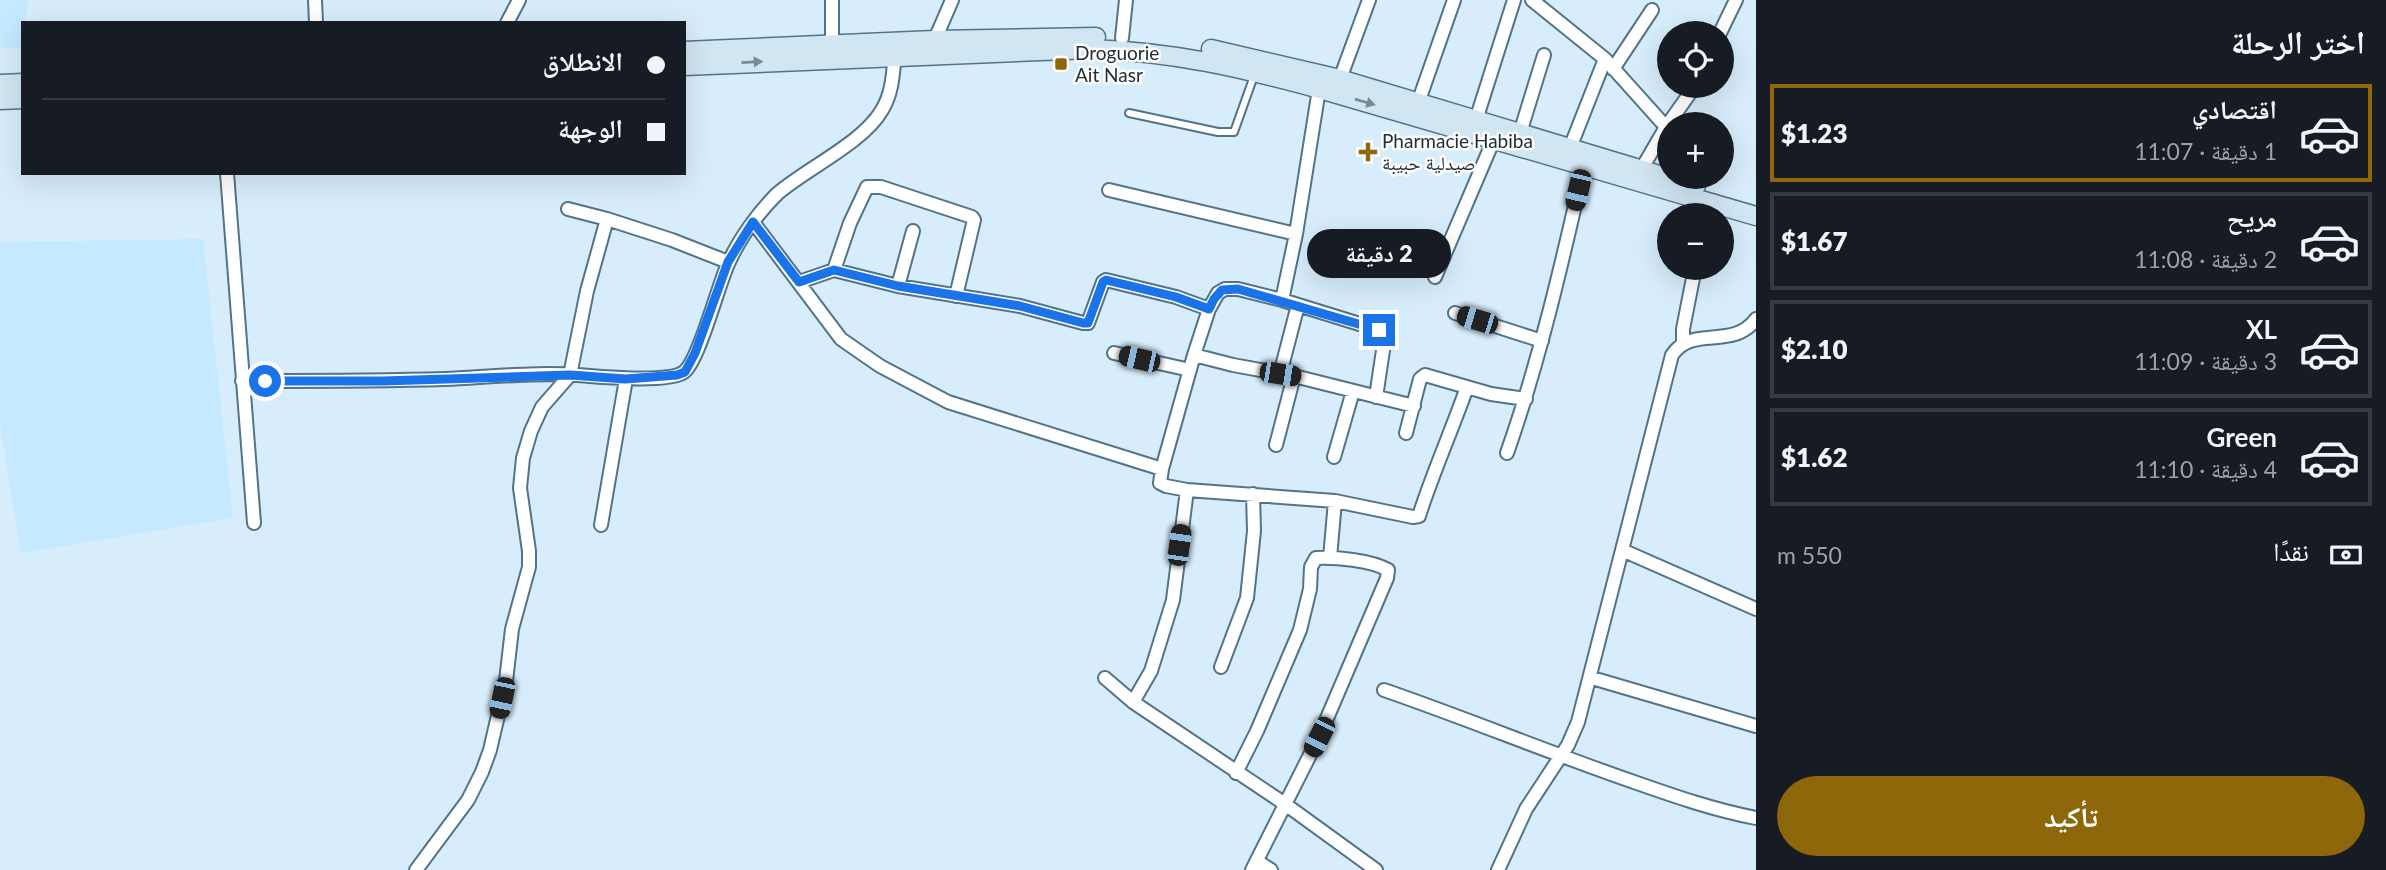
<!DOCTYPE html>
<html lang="ar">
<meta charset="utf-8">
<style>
body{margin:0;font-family:Lato,"Noto Naskh Arabic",sans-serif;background:#20242c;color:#f1f3f6;direction:rtl;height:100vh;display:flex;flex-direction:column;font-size:26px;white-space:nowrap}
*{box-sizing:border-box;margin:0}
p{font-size:23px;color:#9ea1a6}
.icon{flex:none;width:38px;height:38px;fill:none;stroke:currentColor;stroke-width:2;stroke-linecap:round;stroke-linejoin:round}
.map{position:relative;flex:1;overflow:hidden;direction:ltr}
.side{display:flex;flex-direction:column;background:#171b24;width:630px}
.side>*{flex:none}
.guide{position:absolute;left:21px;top:21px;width:665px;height:154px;border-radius:0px;box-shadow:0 7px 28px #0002;direction:rtl;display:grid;align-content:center;height:154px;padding:0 21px;background:#171b24}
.tools{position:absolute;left:1657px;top:21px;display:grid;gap:14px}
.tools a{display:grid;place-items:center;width:77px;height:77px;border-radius:50%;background:#171b24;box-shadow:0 7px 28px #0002;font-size:35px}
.end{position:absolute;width:32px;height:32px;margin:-16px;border:9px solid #1a73e8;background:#fff;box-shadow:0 0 0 4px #fff}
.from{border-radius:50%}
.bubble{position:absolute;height:49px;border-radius:24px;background:#171b24;box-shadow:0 7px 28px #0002;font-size:23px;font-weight:800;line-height:49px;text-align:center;direction:rtl}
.car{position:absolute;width:21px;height:42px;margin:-21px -10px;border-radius:9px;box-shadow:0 0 5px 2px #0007;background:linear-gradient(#222 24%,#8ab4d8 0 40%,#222 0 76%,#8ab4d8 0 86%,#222 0)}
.guide b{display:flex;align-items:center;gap:24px;height:66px;font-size:26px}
.guide b+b{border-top:2px solid #363941}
.guide i{width:18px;height:18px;background:#f1f3f6}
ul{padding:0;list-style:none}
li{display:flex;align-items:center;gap:21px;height:98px;margin:0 14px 10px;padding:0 7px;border:4px solid #363941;border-radius:0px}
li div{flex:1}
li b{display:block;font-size:26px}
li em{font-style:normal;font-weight:800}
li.current{border-color:#8e670a}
li>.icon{width:63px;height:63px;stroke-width:1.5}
h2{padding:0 21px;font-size:32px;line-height:84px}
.pay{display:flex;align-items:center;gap:18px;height:77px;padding:0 21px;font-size:26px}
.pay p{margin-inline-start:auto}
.action{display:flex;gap:14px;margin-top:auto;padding:14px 21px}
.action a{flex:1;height:80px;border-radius:42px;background:#8e670a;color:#fff;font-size:28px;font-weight:800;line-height:80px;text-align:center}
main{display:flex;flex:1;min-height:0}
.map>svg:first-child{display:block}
.built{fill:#c5e9fe}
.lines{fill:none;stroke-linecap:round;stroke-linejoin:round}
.lane-casing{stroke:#527488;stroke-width:10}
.street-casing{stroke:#527488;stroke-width:16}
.secondary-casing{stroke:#527488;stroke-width:21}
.lane{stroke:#fff;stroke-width:6}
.street{stroke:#fff;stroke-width:12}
.secondary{stroke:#d0e6f2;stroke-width:18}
.oneway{fill:#788a94}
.route{stroke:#1a73e8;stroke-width:9}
.poi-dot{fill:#8e670a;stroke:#fff;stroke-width:2.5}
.labels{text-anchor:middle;stroke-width:5;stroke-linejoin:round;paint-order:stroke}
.poi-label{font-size:19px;fill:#202e36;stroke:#fff;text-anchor:start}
</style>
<main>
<section class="side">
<h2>اختر الرحلة</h2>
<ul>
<li class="current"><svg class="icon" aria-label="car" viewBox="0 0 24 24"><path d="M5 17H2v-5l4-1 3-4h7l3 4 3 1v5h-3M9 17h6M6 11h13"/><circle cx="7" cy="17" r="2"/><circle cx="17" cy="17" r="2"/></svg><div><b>اقتصادي</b><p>1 دقيقة · 11:07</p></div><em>$1.23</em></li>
<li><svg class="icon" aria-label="car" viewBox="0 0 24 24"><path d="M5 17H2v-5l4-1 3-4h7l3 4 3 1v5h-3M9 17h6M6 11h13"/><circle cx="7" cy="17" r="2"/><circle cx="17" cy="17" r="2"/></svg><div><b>مريح</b><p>2 دقيقة · 11:08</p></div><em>$1.67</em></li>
<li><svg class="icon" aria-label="car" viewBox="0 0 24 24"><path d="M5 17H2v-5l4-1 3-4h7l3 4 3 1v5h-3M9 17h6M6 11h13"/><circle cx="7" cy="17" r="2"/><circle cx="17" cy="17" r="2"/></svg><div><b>XL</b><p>3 دقيقة · 11:09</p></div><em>$2.10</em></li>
<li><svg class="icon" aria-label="car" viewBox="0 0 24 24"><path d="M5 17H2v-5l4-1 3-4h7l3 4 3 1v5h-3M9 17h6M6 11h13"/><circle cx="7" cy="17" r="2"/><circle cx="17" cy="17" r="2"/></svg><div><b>Green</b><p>4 دقيقة · 11:10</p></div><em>$1.62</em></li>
</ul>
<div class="pay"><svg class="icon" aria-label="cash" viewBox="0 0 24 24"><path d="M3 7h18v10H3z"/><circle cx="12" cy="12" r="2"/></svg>نقدًا<p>550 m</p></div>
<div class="action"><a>تأكيد</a></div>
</section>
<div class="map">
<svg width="1756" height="870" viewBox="0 0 1756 870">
<rect width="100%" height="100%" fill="#d7edfb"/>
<path class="built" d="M0 0H28L25 23H23V48H0Z
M203 239 233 518 21 553 0 423V242Z"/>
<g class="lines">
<g class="lane-casing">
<path id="lane" d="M1129 113 1218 132H1234L1255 73"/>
</g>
<g class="street-casing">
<path id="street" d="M315 0 316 23
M1532 0 1605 59 1666 127
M507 23 519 0
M1720 33 1736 0
M1122 38 1126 0
M832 44V0
M933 44 952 0
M1613 69 1652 10
M1340 79 1369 0
M1418 103 1454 0
M1476 120 1514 0
M1520 133 1544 55
M1570 148 1605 59
M1641 170 1666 127 1695 86
M227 173 254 523
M1109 190 1296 234
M607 219 672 240 728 262
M753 222 841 339 880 366 948 402 1162 469
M834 270 850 223 867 187H881L972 217 974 220 956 296
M1435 277 1494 139
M799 282 834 270 898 286 1020 306 1083 323H1088L1103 282 1106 280 1176 297 1209 309
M898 286 913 231
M1282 300 1296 234 1320 83
M1455 313 1542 341
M1683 344V329L1695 268
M1114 353 1190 370
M1194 355 1233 365 1294 376 1414 406
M1280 374 1298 305
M242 381C309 381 377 381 445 379 488 377 534 372 578 375 597 377 670 383 684 372 699 360 718 286 728 264 739 239 758 213 777 194 807 168 863 143 882 110 893 92 893 72 895 52
M1376 397 1385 337 1379 330 1282 300 1238 289H1225L1218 293 1209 309 1194 355 1162 469 1160 483 1166 486 1187 490 1335 501 1413 517 1419 516C1433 472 1452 430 1467 387
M1406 433 1420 379 1425 375 1491 394 1526 399
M1276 445 1294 376
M1507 453C1540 359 1562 263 1584 166
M1334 457 1353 391
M601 525 626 379
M1622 550 1756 609
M1330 558 1335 501
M1221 667 1247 598 1254 531 1253 494
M1105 678 1133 702 1285 804 1376 870
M1592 678 1756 726
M1384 690C1468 719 1550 753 1634 782 1674 796 1714 810 1756 818
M1133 702 1151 671 1173 600 1187 490
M1236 773 1257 731 1300 630 1310 589 1311 567 1316 558C1335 557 1371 560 1388 570L1387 578 1319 737 1252 870
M1257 861 1271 870
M416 870 468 800 482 772 490 750 506 681 512 629 529 567V551L520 488 523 458 531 431 542 407 570 375 587 291 607 219 568 209
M1498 870 1526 809 1568 745 1578 722 1672 355C1693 324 1732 351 1756 319"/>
</g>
<g class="secondary-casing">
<path id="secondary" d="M1211 49 1340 79 1696 186
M684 51 934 40 1096 37
M684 66 1090 49C1174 52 1239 67 1320 89L1756 216
M0 84 23 83
M0 100 23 99"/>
</g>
<use href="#lane" class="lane"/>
<use href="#street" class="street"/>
<use href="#secondary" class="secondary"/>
</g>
<defs><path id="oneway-solid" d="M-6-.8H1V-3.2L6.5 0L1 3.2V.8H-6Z" transform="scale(1.75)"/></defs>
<g class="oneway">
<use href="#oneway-solid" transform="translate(752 62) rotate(-3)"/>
<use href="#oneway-solid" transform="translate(1365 102) rotate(16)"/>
</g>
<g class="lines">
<path class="route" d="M265 381H383L570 375 626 379 677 375 685 372 695 353 728 262 753 222 799 282 834 270 898 286 1020 306 1083 323H1088L1103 282 1106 280 1176 297 1209 309 1214 299 1222 290 1238 289 1379 330"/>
</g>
<g class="poi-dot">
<rect x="1054" y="57" width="14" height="14" rx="3.5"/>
<path d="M1364.5 141.5h7v7h7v7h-7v7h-7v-7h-7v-7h7z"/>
</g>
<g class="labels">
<g class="poi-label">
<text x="1075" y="60">Droguorie<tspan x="1075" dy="22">Ait Nasr</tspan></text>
<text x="1382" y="148">Pharmacie Habiba<tspan x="1382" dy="22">صيدلية حبيبة</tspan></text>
</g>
</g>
</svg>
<div class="tools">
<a><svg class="icon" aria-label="locate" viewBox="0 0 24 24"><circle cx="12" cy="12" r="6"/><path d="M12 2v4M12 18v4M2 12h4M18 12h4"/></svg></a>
<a>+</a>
<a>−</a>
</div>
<i class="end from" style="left:265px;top:381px"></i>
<i class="end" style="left:1379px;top:330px"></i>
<div class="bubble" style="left:1307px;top:229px;width:144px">2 دقيقة</div>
<i class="car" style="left:1578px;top:190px;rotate:193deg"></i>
<i class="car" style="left:1477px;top:320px;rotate:287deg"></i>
<i class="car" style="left:1139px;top:359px;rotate:283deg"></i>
<i class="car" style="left:1280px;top:374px;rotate:99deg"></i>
<i class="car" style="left:1179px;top:545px;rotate:8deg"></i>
<i class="car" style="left:502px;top:698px;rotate:192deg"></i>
<i class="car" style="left:1319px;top:737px;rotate:207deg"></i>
<div class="guide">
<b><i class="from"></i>الانطلاق</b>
<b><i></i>الوجهة</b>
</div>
</div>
</main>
